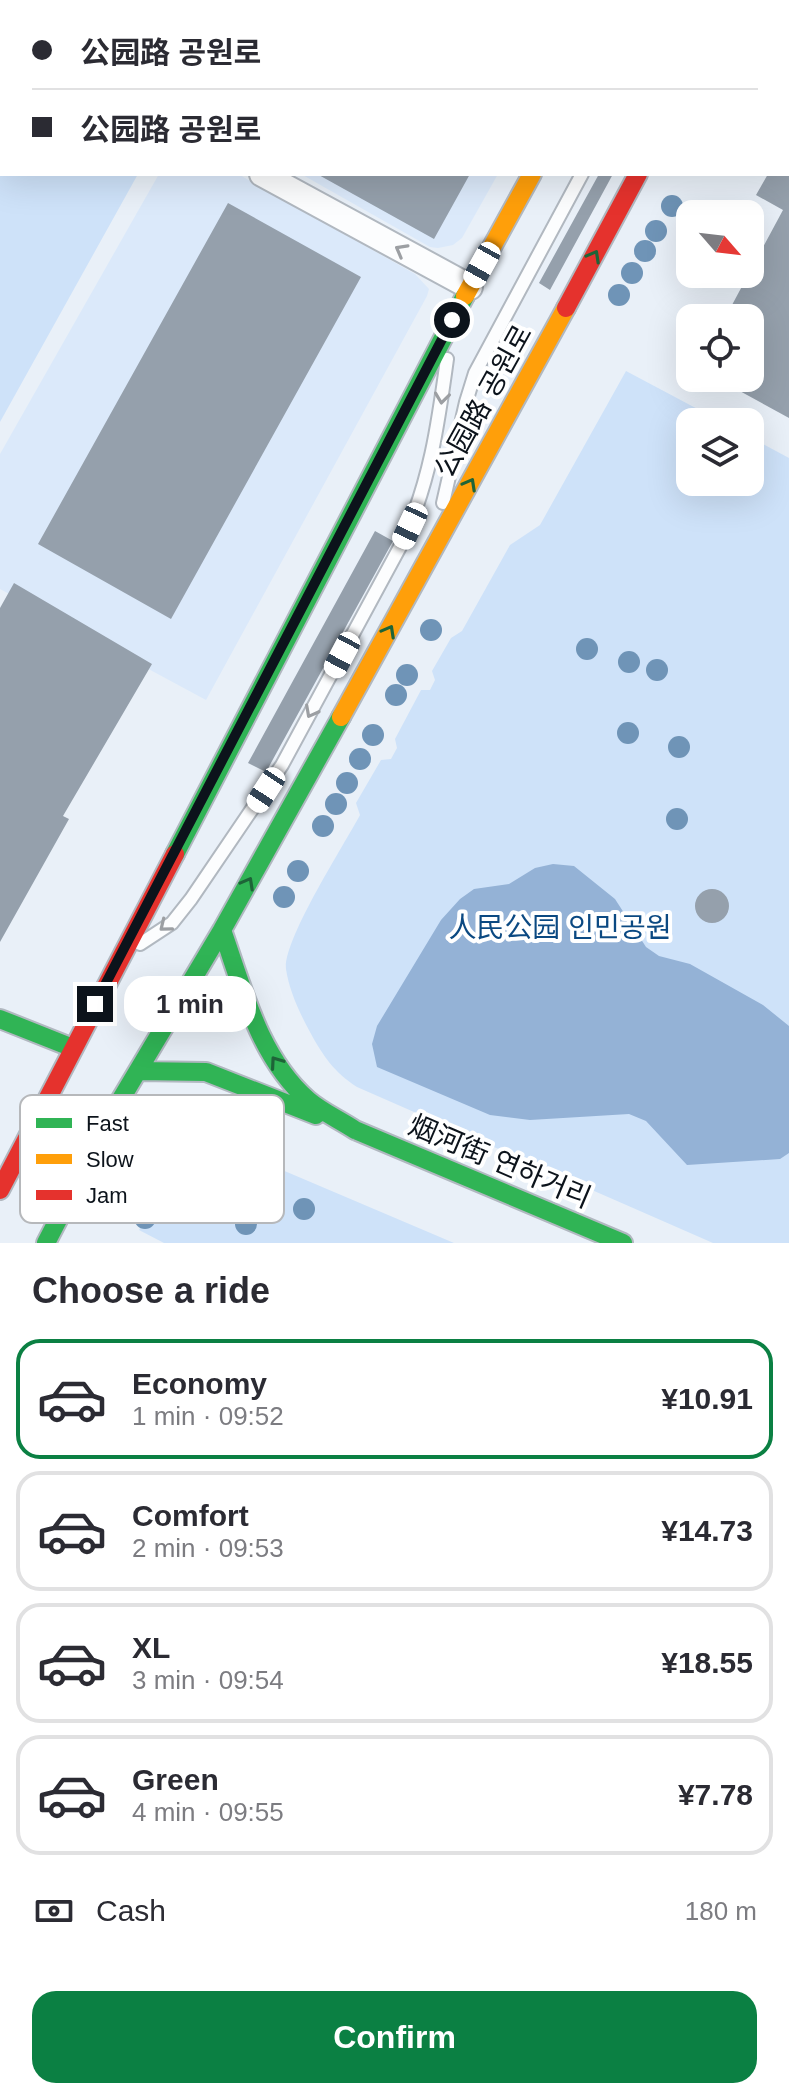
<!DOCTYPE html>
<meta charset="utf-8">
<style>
body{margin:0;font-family:Arial,"Noto Sans SC","Noto Sans KR",sans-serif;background:#f7f7f7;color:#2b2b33;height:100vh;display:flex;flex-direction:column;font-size:30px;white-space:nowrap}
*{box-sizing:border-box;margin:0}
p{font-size:26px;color:#7c7c81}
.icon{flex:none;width:44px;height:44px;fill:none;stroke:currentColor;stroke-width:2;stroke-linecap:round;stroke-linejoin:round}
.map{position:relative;height:1243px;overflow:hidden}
.sheet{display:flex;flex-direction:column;background:#fff;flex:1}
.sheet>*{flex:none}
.guide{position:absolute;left:0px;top:0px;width:790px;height:176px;box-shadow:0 8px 32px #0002;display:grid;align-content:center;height:176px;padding:0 32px;background:#fff}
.needle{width:52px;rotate:118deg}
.tools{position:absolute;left:676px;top:200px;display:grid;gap:16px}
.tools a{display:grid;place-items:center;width:88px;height:88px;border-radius:16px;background:#fff;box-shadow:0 8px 32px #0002;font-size:40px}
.end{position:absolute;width:36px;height:36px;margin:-18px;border:10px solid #0c131b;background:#fff;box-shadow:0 0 0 4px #fff}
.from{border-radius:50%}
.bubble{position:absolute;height:56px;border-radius:24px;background:#fff;box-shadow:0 8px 32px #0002;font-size:26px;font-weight:800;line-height:56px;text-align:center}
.car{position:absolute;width:24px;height:48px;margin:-24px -12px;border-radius:10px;box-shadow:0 0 6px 2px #0007;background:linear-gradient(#fff 24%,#345 0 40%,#fff 0 76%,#345 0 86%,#fff 0)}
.guide b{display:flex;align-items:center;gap:28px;height:76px;font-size:30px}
.guide b+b{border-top:2px solid #e1e1e2}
.guide i{width:20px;height:20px;background:#2b2b33}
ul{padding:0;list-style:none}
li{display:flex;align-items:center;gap:24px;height:120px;margin:0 16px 12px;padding:0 16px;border:4px solid #e1e1e2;border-radius:24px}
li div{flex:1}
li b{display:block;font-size:30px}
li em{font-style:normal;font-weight:800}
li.current{border-color:#0b8043}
li>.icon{width:72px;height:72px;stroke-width:1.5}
h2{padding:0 32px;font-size:36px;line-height:96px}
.pay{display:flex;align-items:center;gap:20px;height:88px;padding:0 32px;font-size:30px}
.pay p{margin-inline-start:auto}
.cta{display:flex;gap:16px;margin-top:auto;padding:16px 32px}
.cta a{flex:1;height:92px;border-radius:24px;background:#0b8043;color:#fff;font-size:32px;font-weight:800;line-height:92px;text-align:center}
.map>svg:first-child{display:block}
.built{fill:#dbe9fa}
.green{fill:#cee2f9}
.water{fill:#94b2d6}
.pier{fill:#e9f0f8}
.building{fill:#95a0ac}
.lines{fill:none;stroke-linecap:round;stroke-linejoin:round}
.lane-casing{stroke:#b1b8c0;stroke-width:16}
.street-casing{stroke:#b1b8c0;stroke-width:28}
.fast-casing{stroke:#b1b8c0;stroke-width:22}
.slow-casing{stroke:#b1b8c0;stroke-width:22}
.jam-casing{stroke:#b1b8c0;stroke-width:22}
.lane{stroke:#fcfdfe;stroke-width:12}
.street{stroke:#fcfdfe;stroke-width:24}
.fast{stroke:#30b455;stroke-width:18}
.slow{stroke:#ff9f0a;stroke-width:18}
.jam{stroke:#e5322d;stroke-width:18}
.tree{fill:#6f94b7}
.oneway{stroke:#9c9fa3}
.oneway2{stroke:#1e6438}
.route{stroke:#0c131b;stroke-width:10}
.labels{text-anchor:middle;stroke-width:8;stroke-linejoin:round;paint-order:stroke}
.street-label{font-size:28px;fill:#0c131b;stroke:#fff}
.park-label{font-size:28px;fill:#0b4982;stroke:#fff}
.key{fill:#fff;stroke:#b6b8bb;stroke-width:2}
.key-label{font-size:22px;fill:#0c131b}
</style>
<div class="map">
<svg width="789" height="1243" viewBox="0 0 789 1243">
<rect width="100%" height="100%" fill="#e9f0f8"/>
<path class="built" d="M430 0H595L429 2Z
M159 174H238L415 274 429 289 427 296 206 700 0 589V454Z
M301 174H498L462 238 453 245 438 248 430 247Z"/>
<path class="green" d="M0 68 2 174H138L0 422Z
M626 371 722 422H690V482H750V437L789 458V1243H713L357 1087C334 1072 323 1056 310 1032 300 1014 289 990 286 969 283 940 344 845 360 815L356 803 381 760 391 759 397 748 395 739 421 690H430L435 680 432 671 451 638 462 631 510 545 540 525Z
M193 1132 454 1243H164L139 1230Z"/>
<path class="water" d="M553 864 574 866 615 899 646 947 659 956 690 964 763 1005 789 1026V1153L780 1159 687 1165 646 1121 629 1114 530 1120 490 1115 377 1067 372 1044 377 1026 441 920 460 899 474 889 509 884 535 868Z"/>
<path class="pier" d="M0 1189 99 1239 101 1243H0Z"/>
<path class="building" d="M317 174H470L434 239Z
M599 174H613L550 290 539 283Z
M768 174H789V418L716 378H750V318H725L783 210 756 195Z
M228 203 361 277 171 619 38 544Z
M375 531 393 541 266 772 248 763Z
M14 583 152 664 63 816 69 819 0 942V608Z
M695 906a17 17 0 1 1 34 0a17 17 0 1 1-34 0Z"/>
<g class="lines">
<g class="lane-casing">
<path id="lane" d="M680 2 682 0
M443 503 466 402 475 373 582 174
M140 944 172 923 191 899 282 765 401 545C430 483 438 425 447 359"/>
</g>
<g class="street-casing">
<path id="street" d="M0 30 2 31
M262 174 470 287"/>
</g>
<g class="fast-casing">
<path id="fast" d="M627 2 628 0
M175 854 465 296
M222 930C243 989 259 1057 308 1100 322 1112 340 1120 355 1130
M0 1019 73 1048
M139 1071 206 1072 316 1115
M355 1130 623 1243
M46 1243 118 1104 222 930 341 717"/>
</g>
<g class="slow-casing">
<path id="slow" d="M732 2 733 0
M465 296 532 174
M341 717 566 308"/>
</g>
<g class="jam-casing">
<path id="jam" d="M566 308 638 174
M0 1190 175 854"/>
</g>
<use href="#lane" class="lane"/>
<use href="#street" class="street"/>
<use href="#fast" class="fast"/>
<use href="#slow" class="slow"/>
<use href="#jam" class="jam"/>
</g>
<g class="tree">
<circle cx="672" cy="206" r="11"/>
<circle cx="656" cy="231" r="11"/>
<circle cx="645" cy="251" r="11"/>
<circle cx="632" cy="273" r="11"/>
<circle cx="619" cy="295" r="11"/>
<circle cx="431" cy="630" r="11"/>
<circle cx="587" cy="649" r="11"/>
<circle cx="629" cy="662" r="11"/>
<circle cx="657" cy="670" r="11"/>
<circle cx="407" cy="675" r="11"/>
<circle cx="396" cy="695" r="11"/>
<circle cx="628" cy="733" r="11"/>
<circle cx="373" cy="735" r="11"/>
<circle cx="679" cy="747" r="11"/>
<circle cx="360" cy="759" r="11"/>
<circle cx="347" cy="783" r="11"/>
<circle cx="336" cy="804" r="11"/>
<circle cx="677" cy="819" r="11"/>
<circle cx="323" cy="826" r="11"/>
<circle cx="298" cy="871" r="11"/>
<circle cx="284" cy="897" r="11"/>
<circle cx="304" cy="1209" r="11"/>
<circle cx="145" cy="1218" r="11"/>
<circle cx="246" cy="1224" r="11"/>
</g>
<defs><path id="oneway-chevron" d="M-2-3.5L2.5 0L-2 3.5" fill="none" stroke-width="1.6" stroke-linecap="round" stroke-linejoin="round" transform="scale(2)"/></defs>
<g class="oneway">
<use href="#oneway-chevron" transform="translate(401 250) rotate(-151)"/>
<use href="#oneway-chevron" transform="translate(442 398) rotate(97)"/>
<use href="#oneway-chevron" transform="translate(311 712) rotate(118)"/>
<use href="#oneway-chevron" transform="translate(165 926) rotate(141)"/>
</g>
<g class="oneway2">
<use href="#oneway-chevron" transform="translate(594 256) rotate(-61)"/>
<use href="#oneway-chevron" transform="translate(470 484) rotate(-61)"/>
<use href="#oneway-chevron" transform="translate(389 631) rotate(-61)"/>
<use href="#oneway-chevron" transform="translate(248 883) rotate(-61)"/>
<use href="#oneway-chevron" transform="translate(276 1062) rotate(-125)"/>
</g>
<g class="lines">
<path class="route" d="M95 1004 452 320"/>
</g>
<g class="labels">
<g class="street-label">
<text transform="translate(483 401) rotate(-61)" y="10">公园路 공원로</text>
<text transform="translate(500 1161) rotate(23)" y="10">烟河街 연하거리</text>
</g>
<g class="park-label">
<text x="560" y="937">人民公园 인민공원</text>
</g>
</g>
<rect x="20" y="1095" width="264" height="128" rx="12" class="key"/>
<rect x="36" y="1118" width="36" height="10" fill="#30b455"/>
<rect x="36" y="1154" width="36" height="10" fill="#ff9f0a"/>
<rect x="36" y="1190" width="36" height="10" fill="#e5322d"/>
<g class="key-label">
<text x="86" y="1131">Fast</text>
<text x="86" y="1167">Slow</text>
<text x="86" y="1203">Jam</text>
</g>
</svg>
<div class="tools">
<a><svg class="needle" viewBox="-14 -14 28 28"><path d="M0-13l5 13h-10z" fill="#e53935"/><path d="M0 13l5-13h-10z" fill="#7c7c81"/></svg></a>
<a><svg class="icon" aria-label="locate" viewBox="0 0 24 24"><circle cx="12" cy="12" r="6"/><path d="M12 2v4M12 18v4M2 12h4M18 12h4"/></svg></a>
<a><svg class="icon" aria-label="layers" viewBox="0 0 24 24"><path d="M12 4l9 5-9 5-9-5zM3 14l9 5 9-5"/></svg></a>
</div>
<i class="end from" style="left:452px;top:320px"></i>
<i class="end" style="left:95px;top:1004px"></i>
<div class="bubble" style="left:124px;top:976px;width:132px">1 min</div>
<i class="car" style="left:482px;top:265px;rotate:209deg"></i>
<i class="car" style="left:410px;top:526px;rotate:205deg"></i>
<i class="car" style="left:342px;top:655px;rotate:208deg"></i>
<i class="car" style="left:266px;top:790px;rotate:213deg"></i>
<div class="guide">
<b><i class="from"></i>公园路 공원로</b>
<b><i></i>公园路 공원로</b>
</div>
</div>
<section class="sheet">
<h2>Choose a ride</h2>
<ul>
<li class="current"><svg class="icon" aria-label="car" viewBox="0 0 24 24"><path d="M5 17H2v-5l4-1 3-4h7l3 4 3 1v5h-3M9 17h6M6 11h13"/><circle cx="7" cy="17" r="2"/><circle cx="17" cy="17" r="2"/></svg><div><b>Economy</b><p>1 min · 09:52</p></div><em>¥10.91</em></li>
<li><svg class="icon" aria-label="car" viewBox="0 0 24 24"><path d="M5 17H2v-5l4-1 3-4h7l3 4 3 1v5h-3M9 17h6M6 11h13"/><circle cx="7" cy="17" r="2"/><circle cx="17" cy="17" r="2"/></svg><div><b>Comfort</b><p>2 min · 09:53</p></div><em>¥14.73</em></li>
<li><svg class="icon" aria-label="car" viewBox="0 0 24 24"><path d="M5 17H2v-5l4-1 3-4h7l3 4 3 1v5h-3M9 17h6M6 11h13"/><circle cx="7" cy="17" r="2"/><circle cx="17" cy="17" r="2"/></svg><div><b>XL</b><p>3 min · 09:54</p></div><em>¥18.55</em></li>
<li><svg class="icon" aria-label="car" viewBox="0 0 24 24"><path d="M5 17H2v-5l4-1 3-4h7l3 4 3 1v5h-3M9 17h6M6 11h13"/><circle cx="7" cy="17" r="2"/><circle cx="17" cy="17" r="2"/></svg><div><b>Green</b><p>4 min · 09:55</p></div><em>¥7.78</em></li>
</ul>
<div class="pay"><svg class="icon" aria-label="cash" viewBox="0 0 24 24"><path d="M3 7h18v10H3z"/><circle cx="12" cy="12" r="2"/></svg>Cash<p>180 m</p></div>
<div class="cta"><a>Confirm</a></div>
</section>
